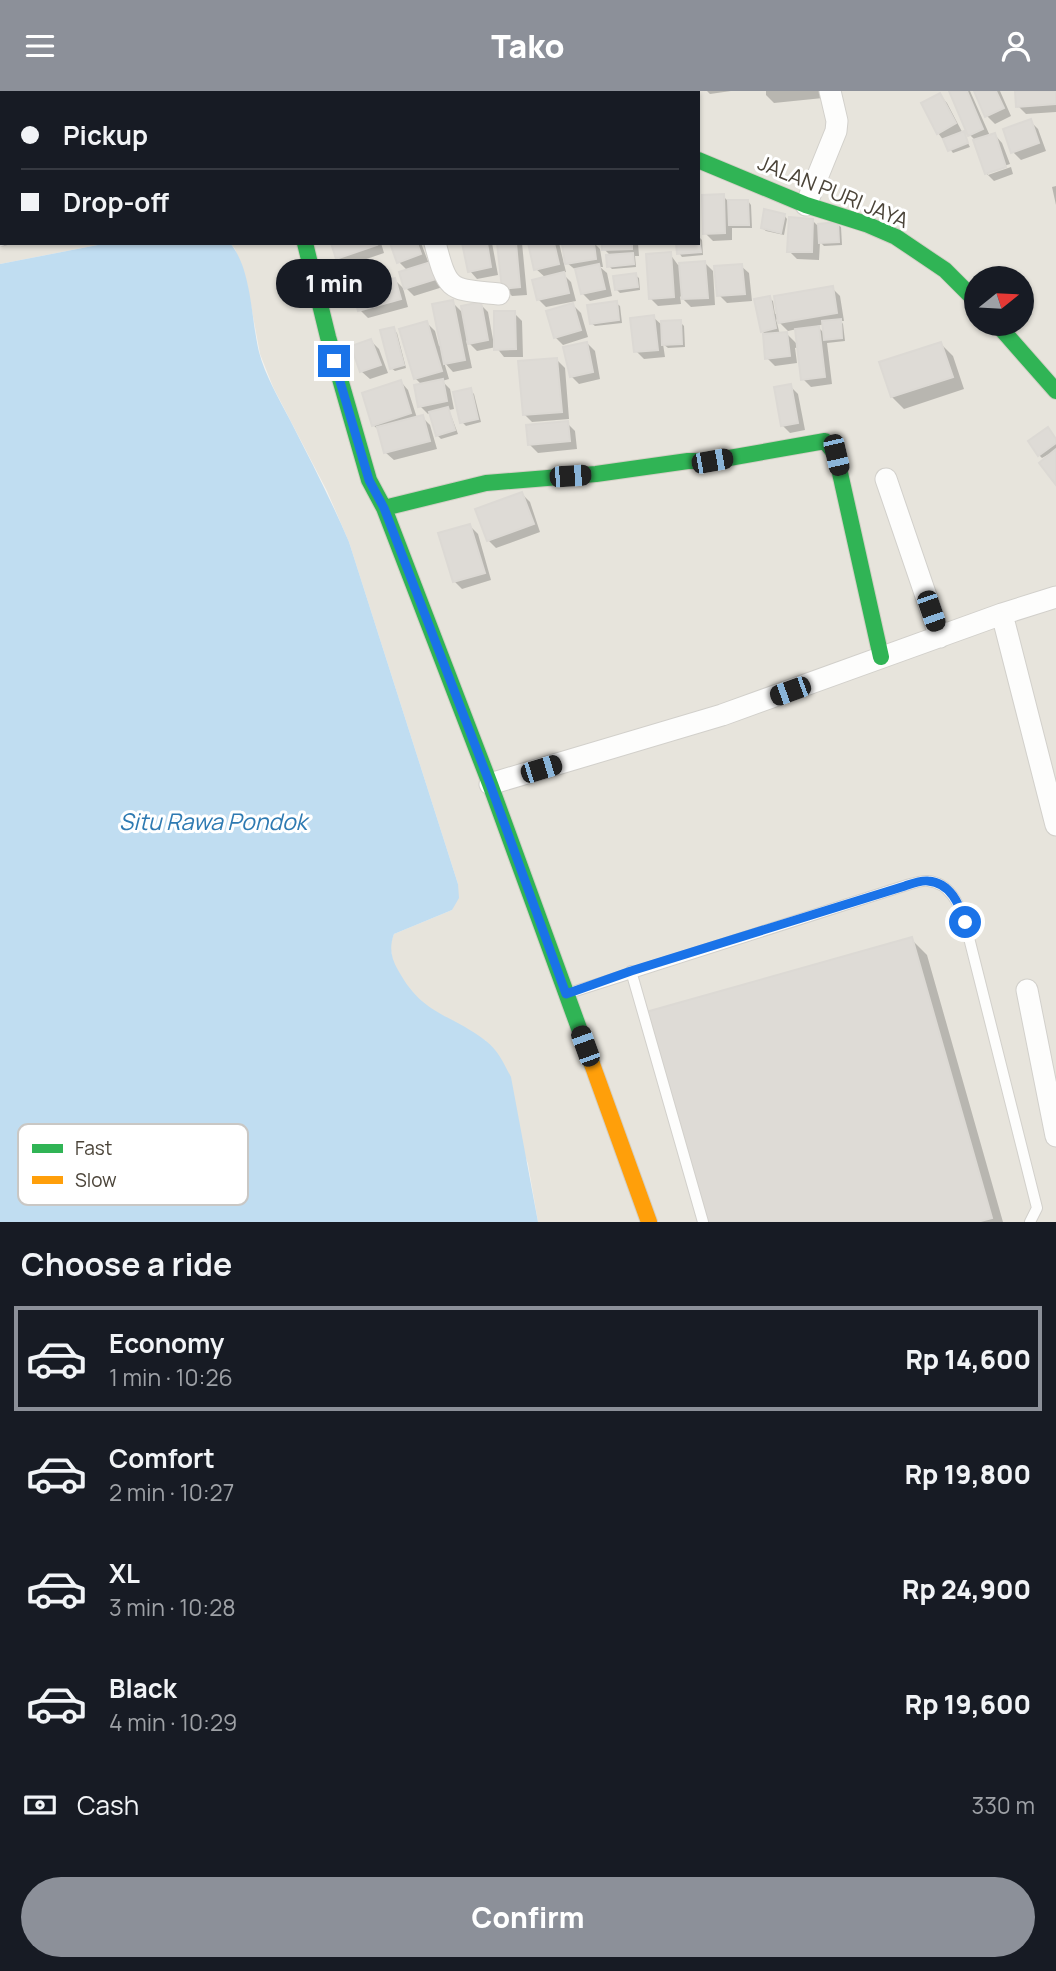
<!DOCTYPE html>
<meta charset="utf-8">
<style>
body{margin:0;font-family:Manrope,sans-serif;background:#242831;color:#f1f3f6;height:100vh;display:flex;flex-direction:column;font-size:26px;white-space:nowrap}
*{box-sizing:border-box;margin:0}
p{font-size:23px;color:#9ea1a6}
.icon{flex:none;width:38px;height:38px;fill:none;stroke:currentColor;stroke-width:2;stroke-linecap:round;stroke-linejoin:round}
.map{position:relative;height:1131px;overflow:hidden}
.drawer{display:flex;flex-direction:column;background:#171b24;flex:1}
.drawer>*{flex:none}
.top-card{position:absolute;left:0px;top:0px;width:700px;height:154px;box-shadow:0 2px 5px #0004;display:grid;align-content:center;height:154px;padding:0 21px;background:#171b24}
.needle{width:46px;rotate:72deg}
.fabs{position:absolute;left:964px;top:175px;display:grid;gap:14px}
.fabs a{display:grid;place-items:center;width:70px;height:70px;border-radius:50%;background:#171b24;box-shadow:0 2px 5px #0004;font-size:35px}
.end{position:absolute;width:32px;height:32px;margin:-16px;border:9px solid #1a73e8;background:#fff;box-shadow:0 0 0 4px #fff}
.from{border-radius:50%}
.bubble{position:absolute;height:49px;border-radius:24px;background:#171b24;box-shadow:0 2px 5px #0004;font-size:23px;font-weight:800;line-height:49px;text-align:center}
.car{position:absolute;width:21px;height:42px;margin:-21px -10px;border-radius:9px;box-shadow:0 0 5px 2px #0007;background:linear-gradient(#222 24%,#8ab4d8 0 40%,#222 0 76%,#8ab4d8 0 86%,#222 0)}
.top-card b{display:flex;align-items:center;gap:24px;height:66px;font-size:26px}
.top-card b+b{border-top:2px solid #363941}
.top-card i{width:18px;height:18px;background:#f1f3f6}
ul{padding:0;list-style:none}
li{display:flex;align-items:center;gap:21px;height:105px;margin:0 14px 10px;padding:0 7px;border:4px solid transparent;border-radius:0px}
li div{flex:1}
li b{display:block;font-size:26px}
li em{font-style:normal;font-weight:800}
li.on{border-color:#8c9099}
li>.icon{width:63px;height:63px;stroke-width:1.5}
h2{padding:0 21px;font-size:32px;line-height:84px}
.pay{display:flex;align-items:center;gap:18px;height:77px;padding:0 21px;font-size:26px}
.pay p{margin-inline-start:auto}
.primary-button{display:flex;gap:14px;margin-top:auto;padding:14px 21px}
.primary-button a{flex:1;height:80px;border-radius:42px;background:#8c9099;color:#fff;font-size:28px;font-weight:800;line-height:80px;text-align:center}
header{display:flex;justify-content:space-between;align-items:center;height:91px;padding:0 21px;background:#8c9099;color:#fff;font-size:32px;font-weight:800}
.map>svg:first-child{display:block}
.residential{fill:#e7e4dc;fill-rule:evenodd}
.water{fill:#c0ddf1}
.shadow{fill:#0003;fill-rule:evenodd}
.building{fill:#dedbd6;stroke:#dcd9d4;stroke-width:2}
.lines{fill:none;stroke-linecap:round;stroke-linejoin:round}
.lane-casing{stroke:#d2d0cb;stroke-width:12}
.street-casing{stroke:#d2d0cb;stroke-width:23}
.fast-casing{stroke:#d3cfc5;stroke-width:18}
.slow-casing{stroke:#d3cfc5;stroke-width:18}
.lane{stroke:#fdfdfc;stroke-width:10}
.street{stroke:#fdfdfc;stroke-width:21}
.fast{stroke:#30b455;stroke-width:16}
.slow{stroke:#ff9f0a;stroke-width:16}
.route{stroke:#1a73e8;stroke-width:9}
.labels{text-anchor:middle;stroke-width:6;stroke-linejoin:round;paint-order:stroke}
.street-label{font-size:21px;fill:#4b4439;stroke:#fff}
.water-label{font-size:23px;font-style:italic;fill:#2e7ab2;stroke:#fff}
.key{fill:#fff;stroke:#c9c7c4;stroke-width:2}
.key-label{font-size:19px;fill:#4b4439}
</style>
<header><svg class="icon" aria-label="menu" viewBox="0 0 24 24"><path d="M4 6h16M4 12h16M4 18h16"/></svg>Tako<svg class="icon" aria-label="person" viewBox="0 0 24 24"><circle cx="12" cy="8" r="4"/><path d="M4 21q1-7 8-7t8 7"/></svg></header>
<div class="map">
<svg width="1056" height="1131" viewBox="0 0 1056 1131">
<rect width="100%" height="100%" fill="#f4f2ee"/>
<path class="residential" d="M0 0H1056V1131H538L528 1073 486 950 421 912 406 895 393 871 390 854 394 843 452 819 458 793 349 451 327 400 273 296 260 263 247 193 235 158 230 152H698V2H2V152H108L0 173ZM976 187H1022V233H976Z"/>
<path class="water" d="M108 152H230C252 178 251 228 259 261 265 284 279 308 290 329 311 370 331 409 349 451L458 793 459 807 452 819 394 843C389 856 391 867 398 879 423 925 450 922 486 950 498 959 504 973 511 986L538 1131H0V173Z"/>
<path class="shadow" d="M88 0H115L116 2H88Z
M219 0 213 2 186 0Z
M707 0H731L710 3Z
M766 0H822L823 7 774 12 766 4Z
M951 0H970L990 45 995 44 1002 52 1010 73 988 80V84L1011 76 1013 83 994 90 986 82 975 49 970 44Z
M976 0H1000L1011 25 995 33 987 25Z
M1016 0H1056V21L1026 23 1018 15Z
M940 4 947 12 970 56 953 62 938 42Z
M1030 30 1038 38 1046 60 1021 69 1013 61Z
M1056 95V114L1052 96Z
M723 105 729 111 748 110 751 114 752 137H732V149L713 150 705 142Z
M784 124 787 128 784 144 766 140 762 137Z
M812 129 817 134 837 133 841 136 842 154 824 155 820 151 819 169 797 168 789 160Z
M698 145 702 149 703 164 682 166 679 162 698 152Z
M333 152H381L384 162 346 175 338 167Z
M392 152H421L429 173 446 195 414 205 406 197 408 180 399 171Z
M464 152H492L498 184 477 188 470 180Z
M499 152H522L527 204 512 205 504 197Z
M530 152H559L566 181 562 182 571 191 576 210 546 216 538 208 546 187 536 178Z
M580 152H594L600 158 603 176H600L607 182 612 205 590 210 582 202 577 180 567 172 564 155Z
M603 152H638L639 165H635L636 176 612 178 609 175 611 165 604 158Z
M670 163 678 174 705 172 713 180 715 214 691 216 680 205 681 213 658 215 650 207Z
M372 173 376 177 379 188 349 196 345 192Z
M741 175 749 182 752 210 727 212 719 204Z
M635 184 639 187 640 199 620 202 616 198Z
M395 189 403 197 408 216 368 227 360 219Z
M832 197 840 205 844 230H841L843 233 845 250 827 252 832 293 811 296 803 288 799 256 795 257 797 272 775 275 767 267 765 243 762 240 769 207 773 210 775 223ZM776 228 788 240 797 238 799 255 787 243 780 244ZM824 233 826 244 817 235Z
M452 211 464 223 480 213 488 221 494 254 514 222 522 230 523 266H504L496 256 477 260 466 249 472 277 453 281 444 271 449 288 442 290 450 298 454 318 449 319 458 343 441 348 437 344 431 322 428 323 420 315 422 294 415 287 427 232 435 240 439 255 442 254Z
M616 212 620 215 622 232 595 235 591 232Z
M573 214 581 222 588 246 563 254 555 246Z
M653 226 663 235 680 231 684 235 685 256 668 257 663 253 665 266 644 268 636 260Z
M393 238 397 242 406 277 395 280 391 277Z
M371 250 379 258 388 282 370 288 362 281 353 256Z
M587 252 595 260 600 288 579 293 571 285Z
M941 253 953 265 964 298 904 318 892 306Z
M557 269 565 277 569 328 532 331 524 323Z
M401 291 408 299 417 327 422 326 430 334 437 358 394 369 386 362 381 341 373 334Z
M790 295 798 303 805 339 790 342 782 334Z
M470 299 474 303 481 331 466 335 462 331Z
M567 332 575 340 577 358 538 362 530 354Z
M1056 349V391L1051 365 1049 363 1042 367 1039 364Z
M522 403 530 411 540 441 496 457 488 449Z
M470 435 478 443 491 489 462 498 454 490Z
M911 848 927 864 1003 1131H708Z"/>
<path class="building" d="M949 0H967L983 38 968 45Z
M974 0H996L1004 17 985 26Z
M1015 0H1056V13L1016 16Z
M940 2 956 32 937 43 921 12Z
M1031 28 1039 52 1011 62 1003 38Z
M964 40 968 52 948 60 943 48Z
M995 42 1006 76 985 83 973 49Z
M724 103 725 142 703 143 702 104Z
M728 109H748L749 134H729Z
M764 118 785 123 781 142 761 137Z
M789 126 813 128 812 161H787Z
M838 131 839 151 819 152 818 133Z
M698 143 701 161 677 163 676 152H698Z
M331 152H376L377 154 336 168Z
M390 152H417L421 163 397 172Z
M462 152H487L491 176 468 181Z
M497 152H516L520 196 502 198Z
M528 152H554L559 173 534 179Z
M594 152 596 168 565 173 562 153Z
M602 152H632V158L602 159Z
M671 161 674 206 649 208 646 163Z
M633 162 634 173 607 176 606 164Z
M434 170 439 187 404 198 399 181Z
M705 170 708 207 682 208 679 172Z
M373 171 376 184 344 193 340 180Z
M599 173 605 198 581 203 575 178Z
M742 173 745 203 717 205 714 175Z
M564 181 569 202 537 209 532 189Z
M636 182 638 196 615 199 613 185Z
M395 187 401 208 358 220 352 199Z
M833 195 837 222 778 232 774 205Z
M770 205 776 237 761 241 754 208Z
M453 209 465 269 444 273 432 213Z
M617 210 619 229 590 233 587 214Z
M481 211 488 249 468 253 461 215Z
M573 212 581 239 554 247 546 220Z
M494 220H515L516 258 494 259Z
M654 224 658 259 634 261 630 227Z
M841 228 842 247 824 249 822 230Z
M681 229 682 253 662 254 661 230Z
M427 230 442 280 414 288 399 238Z
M819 235 825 286 801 289 795 238Z
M394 236 404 274 390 278 380 239Z
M787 241 790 265 765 268 763 243Z
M371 248 381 274 360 281 351 255Z
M587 251 593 281 570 286 563 256Z
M941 251 953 286 891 306 879 271Z
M557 267 562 321 523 324 518 270Z
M443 288 447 310 418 316 414 294Z
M401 289 411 322 372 335 362 302Z
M791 293 798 332 781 335 774 296Z
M471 297 478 328 460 332 453 301Z
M448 316 455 339 436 345 429 321Z
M423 324 430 350 384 362 377 336Z
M568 330 570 350 528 354 526 334Z
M1048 336 1056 348V352L1038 365 1028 350Z
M1056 358V394L1039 372Z
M522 401 534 433 487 450 475 418Z
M470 433 485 482 453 491 438 442Z
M912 846 992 1127 977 1131H706L646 921Z"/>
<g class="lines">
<g class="lane-casing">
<path id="lane" d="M631 880 703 1131
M569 902 904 795C911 793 921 789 928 790 950 792 959 813 965 831L1037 1117 1030 1131"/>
</g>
<g class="street-casing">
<path id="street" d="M267 0V2
M288 2 294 0
M0 106 2 103
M806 114 836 40 837 30 830 0
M0 132 2 144
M435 152C448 202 450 198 499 203
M886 388 940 546
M1002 523 1056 734
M490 693 722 624 1002 523 1056 506
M1027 899 1056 1045"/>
</g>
<g class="fast-casing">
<path id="fast" d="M698 69 806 114 866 133 896 146 945 179 976 210
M305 152 328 246 369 389 384 417 490 693 592 973
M997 233 1056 300
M384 417 486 392 596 383 688 370H712L825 350 836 364 881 566"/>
</g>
<g class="slow-casing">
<path id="slow" d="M592 973 649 1131"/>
</g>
<use href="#lane" class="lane"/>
<use href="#street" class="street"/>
<use href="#fast" class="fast"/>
<use href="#slow" class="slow"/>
</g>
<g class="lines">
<path class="route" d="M334 270 369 389 384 417 490 693 566 903 631 880 905 795C911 793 921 789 928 790 951 792 959 813 965 831"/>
</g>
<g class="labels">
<g class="street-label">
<text transform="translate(833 101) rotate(22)" y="7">JALAN PURI JAYA</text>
</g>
<g class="water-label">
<text x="213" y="739">Situ Rawa Pondok</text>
</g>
</g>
<rect x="18" y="1033" width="230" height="81" rx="10" class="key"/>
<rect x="32" y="1053" width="31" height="9" fill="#30b455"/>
<rect x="32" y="1085" width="31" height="8" fill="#ff9f0a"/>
<g class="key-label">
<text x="75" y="1064">Fast</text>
<text x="75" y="1096">Slow</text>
</g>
</svg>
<div class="fabs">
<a><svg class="needle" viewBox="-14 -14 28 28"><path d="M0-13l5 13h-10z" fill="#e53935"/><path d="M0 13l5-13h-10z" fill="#9ea1a6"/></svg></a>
</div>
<i class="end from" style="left:965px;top:831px"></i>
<i class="end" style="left:334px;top:270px"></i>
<div class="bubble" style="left:276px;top:168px;width:116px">1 min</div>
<i class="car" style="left:836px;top:364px;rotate:167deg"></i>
<i class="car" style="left:712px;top:370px;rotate:80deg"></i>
<i class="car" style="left:570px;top:385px;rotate:86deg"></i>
<i class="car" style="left:931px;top:520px;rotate:161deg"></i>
<i class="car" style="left:790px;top:600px;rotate:250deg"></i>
<i class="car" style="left:541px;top:678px;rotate:73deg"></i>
<i class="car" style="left:585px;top:955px;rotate:340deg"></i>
<div class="top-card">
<b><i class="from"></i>Pickup</b>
<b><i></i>Drop-off</b>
</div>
</div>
<section class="drawer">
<h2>Choose a ride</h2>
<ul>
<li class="on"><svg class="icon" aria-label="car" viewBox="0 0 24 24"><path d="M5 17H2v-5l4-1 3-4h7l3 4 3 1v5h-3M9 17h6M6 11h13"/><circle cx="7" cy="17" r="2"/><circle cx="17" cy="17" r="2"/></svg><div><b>Economy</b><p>1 min · 10:26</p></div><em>Rp 14,600</em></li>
<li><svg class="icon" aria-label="car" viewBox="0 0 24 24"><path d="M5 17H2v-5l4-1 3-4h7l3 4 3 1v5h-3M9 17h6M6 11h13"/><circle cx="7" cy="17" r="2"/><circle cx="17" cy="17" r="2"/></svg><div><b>Comfort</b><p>2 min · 10:27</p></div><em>Rp 19,800</em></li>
<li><svg class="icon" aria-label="car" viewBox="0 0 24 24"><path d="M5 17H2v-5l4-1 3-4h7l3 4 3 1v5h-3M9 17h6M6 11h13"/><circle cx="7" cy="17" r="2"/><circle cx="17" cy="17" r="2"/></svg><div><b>XL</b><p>3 min · 10:28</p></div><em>Rp 24,900</em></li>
<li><svg class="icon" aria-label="car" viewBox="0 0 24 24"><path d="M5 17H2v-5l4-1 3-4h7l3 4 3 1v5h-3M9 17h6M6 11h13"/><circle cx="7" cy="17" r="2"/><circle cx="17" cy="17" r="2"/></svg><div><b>Black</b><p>4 min · 10:29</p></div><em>Rp 19,600</em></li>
</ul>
<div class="pay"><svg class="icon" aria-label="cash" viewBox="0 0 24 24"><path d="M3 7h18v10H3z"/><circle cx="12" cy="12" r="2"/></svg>Cash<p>330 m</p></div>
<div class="primary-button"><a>Confirm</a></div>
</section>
